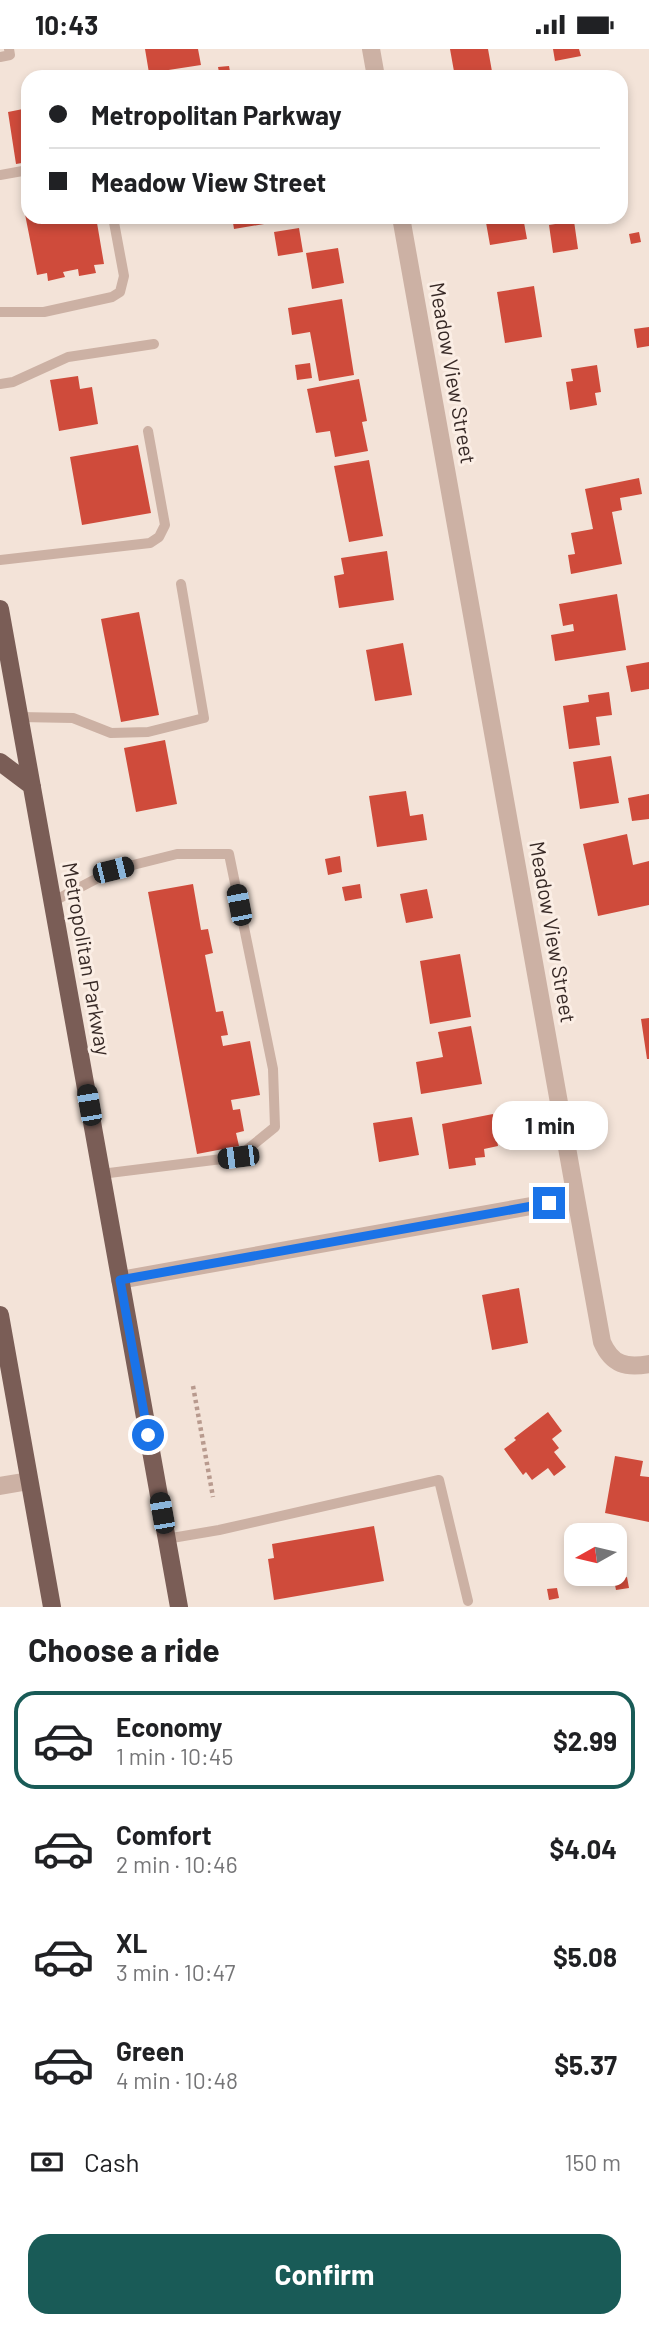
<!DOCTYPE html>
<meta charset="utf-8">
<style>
body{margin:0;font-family:Barlow,sans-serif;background:#f2f2f2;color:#202124;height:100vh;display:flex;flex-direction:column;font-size:26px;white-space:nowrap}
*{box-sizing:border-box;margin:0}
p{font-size:23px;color:#757577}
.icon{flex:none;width:38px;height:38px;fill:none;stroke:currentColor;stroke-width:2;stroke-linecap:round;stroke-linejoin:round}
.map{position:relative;height:1558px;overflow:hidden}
.sheet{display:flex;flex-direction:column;background:#fff;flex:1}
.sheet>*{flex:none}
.hud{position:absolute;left:21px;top:21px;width:607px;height:154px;border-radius:21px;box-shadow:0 4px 10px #0003;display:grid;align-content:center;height:154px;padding:0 28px;background:#fff}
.needle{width:46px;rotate:262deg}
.buttons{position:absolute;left:564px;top:1474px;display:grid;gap:14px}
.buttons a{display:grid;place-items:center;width:63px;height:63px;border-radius:14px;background:#fff;box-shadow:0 4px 10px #0003;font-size:35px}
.end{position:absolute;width:32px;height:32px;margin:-16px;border:9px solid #1a73e8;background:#fff;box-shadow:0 0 0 4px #fff}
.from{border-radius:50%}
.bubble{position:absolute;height:49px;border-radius:21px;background:#fff;box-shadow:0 4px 10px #0003;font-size:23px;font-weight:700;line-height:49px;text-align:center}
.car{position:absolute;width:21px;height:42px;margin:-21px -10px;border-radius:9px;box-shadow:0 0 5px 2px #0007;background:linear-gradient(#222 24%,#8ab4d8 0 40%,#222 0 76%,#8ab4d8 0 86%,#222 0)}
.hud b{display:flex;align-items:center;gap:24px;height:66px;font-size:26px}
.hud b+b{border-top:2px solid #e0e0e0}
.hud i{width:18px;height:18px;background:#202124}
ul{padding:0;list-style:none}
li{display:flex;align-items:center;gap:21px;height:98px;margin:0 14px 10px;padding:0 14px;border:4px solid transparent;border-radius:21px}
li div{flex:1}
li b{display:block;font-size:26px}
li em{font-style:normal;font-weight:700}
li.active{border-color:#195b57}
li>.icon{width:63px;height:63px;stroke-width:1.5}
h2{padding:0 28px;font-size:32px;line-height:84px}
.pay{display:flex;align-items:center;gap:18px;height:77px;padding:0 28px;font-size:26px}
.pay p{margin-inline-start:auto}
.button{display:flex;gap:14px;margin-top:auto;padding:14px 28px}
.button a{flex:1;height:80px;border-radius:21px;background:#195b57;color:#fff;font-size:28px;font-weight:700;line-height:80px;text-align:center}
.status{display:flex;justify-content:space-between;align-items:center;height:49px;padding:0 35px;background:#fff;direction:ltr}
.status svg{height:19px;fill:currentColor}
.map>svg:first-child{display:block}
.building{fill:#cf4b3b}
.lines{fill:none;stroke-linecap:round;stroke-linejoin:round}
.path{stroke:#b89a8e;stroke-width:4.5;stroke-dasharray:3.5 3.5;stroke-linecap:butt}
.lane{stroke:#ccb1a4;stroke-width:10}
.street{stroke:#ccb1a4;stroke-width:18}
.primary{stroke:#7a5d56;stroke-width:18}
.route{stroke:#1a73e8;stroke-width:9}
.labels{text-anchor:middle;stroke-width:6;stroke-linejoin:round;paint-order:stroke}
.street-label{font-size:21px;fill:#372926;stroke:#fbeee5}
</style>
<div class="status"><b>10:43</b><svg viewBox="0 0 49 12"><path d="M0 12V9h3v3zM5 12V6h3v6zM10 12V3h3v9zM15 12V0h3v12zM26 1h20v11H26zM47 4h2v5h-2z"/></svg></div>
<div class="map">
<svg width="649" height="1558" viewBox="0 0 649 1558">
<rect width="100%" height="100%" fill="#f3e3d8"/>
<path class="building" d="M145 0H198L201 16 149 24Z
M450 0H488L493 28H455Z
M553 0H579L581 7 555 12Z
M229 17 231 28H220L218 18Z
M28 59V113L16 115 8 63Z
M28 149V168H96L104 215 94 216 96 224 79 227 78 220 63 223 65 228 48 232 47 224 37 226 22 150Z
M232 168H268L270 174 234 180Z
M485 168H523L527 190 490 196Z
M574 172 578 200 553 204 549 176Z
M299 179 303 203 278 207 274 183Z
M639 183 641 193 631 195 629 185Z
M338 199 344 234 312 240 306 204Z
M534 237 542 288 505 294 497 243Z
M342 250 354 326 319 332 310 283 292 286 288 259Z
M649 278V297L637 299 634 280Z
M310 314 312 329 297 331 295 316Z
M597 316 601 343 595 344 597 356 570 361 566 333 573 332 571 320Z
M78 327 80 340 92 338 98 375 59 382 50 331Z
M359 330 367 372 362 373 368 402 335 408 330 382 316 384 307 340Z
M138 396 151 464 82 476 70 408Z
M369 411 383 487 349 493 334 417Z
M639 429 642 445 620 449 622 461 612 463 622 515 571 525 568 506 575 505 571 484 593 480 585 440Z
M387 502 394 551 339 559 334 527 344 525 341 509Z
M617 545 626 601 555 612 551 586 574 582 573 575 563 577 559 555Z
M139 563 159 666 121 673 101 570Z
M403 594 412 646 375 652 366 601Z
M649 613V640L631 643 626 617Z
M609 643 612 666 596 668 600 696 569 700 563 657 589 653 588 646Z
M165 691 177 755 136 763 124 699Z
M611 707 619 754 580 760 573 713Z
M406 742 410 767 423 765 427 791 377 798 369 747Z
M649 745V770L632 772 628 749Z
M627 785 633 816 649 812V856L598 867 583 795Z
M340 807 342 823 328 826 325 810Z
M193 835 201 881 208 880 213 904 205 906 216 963 223 962 228 986 221 987 223 997 250 992 260 1046 231 1051 233 1061 240 1060 244 1082 236 1084 239 1097 197 1105 148 843Z
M360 835 362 849 345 852 342 838Z
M427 840 433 869 406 874 400 845Z
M460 905 471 968 430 975 420 912Z
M649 969V1010H647L641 970Z
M471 977 482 1035 421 1045 416 1013 443 1008 438 983Z
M493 1065 498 1097 484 1100 485 1108 475 1109 476 1116 449 1120 442 1075Z
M412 1068 419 1106 379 1113 373 1074Z
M519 1239 528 1294 492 1301 482 1246Z
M548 1363 562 1382 552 1390 559 1399 554 1403 566 1418 554 1427 548 1419 532 1431 526 1423 523 1426 504 1400 516 1391 514 1389Z
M615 1407 643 1412 640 1427 649 1428V1473L605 1464Z
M374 1477 384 1532 274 1551 268 1510 274 1509 272 1495Z
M627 1528 629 1539 616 1541 614 1531Z
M557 1539 559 1549 549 1551 547 1540Z"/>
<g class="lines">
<path class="path" d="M193 1337 213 1448"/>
<path class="lane" d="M0 8 10 6 9 0
M0 126 28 121
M0 263H44L112 248 120 243 124 227 113 168
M0 335 13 333 68 308 154 295
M0 511 150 494 159 488 165 476 148 382
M20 668 73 669 111 684 148 683 204 669 181 535
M52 853 113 821 177 805H229L273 1020 275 1078 238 1108 101 1125
M166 1490 219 1481 439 1431 468 1552"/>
<path class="street" d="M371 0 376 28
M576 1149 602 1293C612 1316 626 1319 649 1315
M120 1231 576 1149 401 168
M0 1437 29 1432"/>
<path class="primary" d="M0 560 179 1558
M0 713 32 737
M0 1266 52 1558"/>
</g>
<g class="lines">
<path class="route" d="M148 1386 120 1231 549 1154"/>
</g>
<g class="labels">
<g class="street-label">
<text transform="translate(452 324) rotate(80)" y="7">Meadow View Street</text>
<text transform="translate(552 883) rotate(80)" y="7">Meadow View Street</text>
<text transform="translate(86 910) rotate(80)" y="7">Metropolitan Parkway</text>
</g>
</g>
</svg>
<div class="buttons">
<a><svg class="needle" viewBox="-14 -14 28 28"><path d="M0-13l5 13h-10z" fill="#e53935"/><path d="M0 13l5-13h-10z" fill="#757577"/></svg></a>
</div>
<i class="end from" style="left:148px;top:1386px"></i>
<i class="end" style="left:549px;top:1154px"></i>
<div class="bubble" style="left:492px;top:1052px;width:116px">1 min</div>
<i class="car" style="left:113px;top:821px;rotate:76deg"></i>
<i class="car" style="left:239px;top:856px;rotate:349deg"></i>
<i class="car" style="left:89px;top:1056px;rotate:350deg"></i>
<i class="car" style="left:238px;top:1108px;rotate:263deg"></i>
<i class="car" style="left:162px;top:1464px;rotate:350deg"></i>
<div class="hud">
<b><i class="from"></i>Metropolitan Parkway</b>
<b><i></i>Meadow View Street</b>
</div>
</div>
<section class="sheet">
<h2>Choose a ride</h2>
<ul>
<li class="active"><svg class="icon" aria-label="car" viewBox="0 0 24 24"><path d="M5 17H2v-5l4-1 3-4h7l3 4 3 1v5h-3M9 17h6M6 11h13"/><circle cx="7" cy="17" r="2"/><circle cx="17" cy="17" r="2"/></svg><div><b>Economy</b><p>1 min · 10:45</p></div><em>$2.99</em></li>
<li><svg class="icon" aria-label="car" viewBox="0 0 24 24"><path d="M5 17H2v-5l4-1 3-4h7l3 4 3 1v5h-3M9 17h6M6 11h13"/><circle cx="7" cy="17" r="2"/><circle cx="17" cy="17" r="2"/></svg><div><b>Comfort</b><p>2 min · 10:46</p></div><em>$4.04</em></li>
<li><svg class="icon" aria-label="car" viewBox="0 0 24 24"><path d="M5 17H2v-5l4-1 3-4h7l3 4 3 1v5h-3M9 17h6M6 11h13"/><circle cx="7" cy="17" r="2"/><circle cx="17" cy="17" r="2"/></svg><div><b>XL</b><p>3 min · 10:47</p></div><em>$5.08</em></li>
<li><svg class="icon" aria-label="car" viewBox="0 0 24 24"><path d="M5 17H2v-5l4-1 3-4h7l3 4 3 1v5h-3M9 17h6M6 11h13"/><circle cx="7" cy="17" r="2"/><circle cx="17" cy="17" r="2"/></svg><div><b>Green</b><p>4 min · 10:48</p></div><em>$5.37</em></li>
</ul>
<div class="pay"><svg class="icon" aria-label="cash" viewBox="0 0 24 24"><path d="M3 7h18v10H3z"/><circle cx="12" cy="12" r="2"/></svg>Cash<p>150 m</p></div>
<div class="button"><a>Confirm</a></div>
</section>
